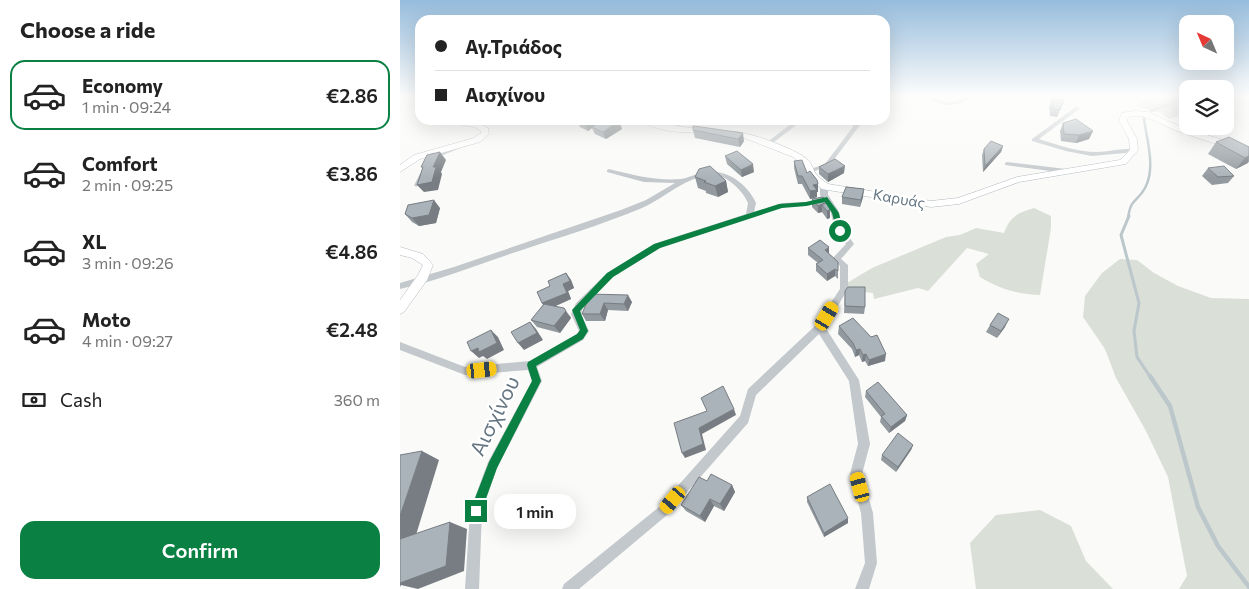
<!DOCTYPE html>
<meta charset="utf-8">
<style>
body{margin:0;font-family:Commissioner,sans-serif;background:#f2f2f2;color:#222;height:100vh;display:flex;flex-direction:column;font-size:19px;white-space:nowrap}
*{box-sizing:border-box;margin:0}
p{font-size:16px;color:#767676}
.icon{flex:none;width:28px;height:28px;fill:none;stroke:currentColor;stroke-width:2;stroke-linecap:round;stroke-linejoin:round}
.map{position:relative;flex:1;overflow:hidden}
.drawer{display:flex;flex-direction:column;background:#fff;width:400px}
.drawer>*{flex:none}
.guide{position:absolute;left:15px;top:15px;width:475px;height:110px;border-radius:15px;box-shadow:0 5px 20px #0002;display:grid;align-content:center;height:110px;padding:0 20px;background:#fff}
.needle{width:32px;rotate:316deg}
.tools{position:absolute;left:779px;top:15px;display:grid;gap:10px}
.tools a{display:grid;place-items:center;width:55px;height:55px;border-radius:10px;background:#fff;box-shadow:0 5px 20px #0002;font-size:25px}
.end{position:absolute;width:22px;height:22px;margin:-11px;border:6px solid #0b8043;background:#fff;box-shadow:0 0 0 2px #fff}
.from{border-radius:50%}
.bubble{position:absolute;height:35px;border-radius:15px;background:#fff;box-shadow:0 5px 20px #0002;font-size:16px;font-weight:600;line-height:35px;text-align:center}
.car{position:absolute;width:15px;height:30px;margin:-15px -8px;border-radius:6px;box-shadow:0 0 4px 1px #0007;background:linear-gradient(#f5c518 24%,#345 0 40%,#f5c518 0 76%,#345 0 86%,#f5c518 0)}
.guide b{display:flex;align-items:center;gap:18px;height:48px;font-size:19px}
.guide b+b{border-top:1px solid #e0e0e0}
.guide i{width:12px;height:12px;background:#222}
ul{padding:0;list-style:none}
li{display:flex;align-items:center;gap:15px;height:70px;margin:0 10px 8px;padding:0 10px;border:2px solid transparent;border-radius:15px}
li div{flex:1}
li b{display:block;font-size:19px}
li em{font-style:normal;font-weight:600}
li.current{border-color:#0b8043}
li>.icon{width:45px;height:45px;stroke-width:1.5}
h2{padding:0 20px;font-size:22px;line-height:60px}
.pay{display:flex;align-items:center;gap:12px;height:55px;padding:0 20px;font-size:19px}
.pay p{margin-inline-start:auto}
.primary-button{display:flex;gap:10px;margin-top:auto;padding:10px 20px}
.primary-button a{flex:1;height:58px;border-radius:15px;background:#0b8043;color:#fff;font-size:20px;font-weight:600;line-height:58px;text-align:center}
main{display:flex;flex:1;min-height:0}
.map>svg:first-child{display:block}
.green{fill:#dadfd7}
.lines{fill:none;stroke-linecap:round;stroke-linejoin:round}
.stream-far2{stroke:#bbc7cb;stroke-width:2.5}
.stream-far1{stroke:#bbc7cb;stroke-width:3}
.stream{stroke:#bbc7cb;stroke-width:4.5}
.secondary-casing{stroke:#b3babf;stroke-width:1}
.lane{stroke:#c3c8cc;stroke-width:3}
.street{fill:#c3c8cc;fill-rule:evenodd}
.secondary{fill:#fff;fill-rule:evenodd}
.wall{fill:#929a9f}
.shaded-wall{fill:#777d82}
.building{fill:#aab3b9;stroke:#777d82}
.route{fill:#0b8043}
.labels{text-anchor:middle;stroke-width:5;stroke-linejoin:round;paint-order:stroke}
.far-street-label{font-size:15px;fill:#657683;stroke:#fff}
.near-street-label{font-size:21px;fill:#657683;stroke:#fff}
</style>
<main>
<section class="drawer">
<h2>Choose a ride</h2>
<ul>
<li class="current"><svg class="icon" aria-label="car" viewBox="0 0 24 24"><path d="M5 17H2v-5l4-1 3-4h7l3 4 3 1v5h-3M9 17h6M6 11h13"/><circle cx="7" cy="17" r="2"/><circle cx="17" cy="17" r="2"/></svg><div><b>Economy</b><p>1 min · 09:24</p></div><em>€2.86</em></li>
<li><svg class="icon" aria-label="car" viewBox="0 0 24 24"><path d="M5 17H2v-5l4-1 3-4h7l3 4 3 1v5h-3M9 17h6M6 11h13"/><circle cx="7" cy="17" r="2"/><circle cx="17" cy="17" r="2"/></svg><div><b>Comfort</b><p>2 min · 09:25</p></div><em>€3.86</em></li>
<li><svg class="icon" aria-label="car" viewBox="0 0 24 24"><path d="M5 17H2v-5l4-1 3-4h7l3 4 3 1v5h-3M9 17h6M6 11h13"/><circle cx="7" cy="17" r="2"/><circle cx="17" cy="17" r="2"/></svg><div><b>XL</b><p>3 min · 09:26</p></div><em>€4.86</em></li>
<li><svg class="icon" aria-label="car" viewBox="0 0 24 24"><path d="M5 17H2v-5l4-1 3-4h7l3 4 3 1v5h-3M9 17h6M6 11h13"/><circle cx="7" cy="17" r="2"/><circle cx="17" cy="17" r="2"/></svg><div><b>Moto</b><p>4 min · 09:27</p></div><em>€2.48</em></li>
</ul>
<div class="pay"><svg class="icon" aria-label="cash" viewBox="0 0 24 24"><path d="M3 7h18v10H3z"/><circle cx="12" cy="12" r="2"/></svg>Cash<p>360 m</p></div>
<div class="primary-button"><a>Confirm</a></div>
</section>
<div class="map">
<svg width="849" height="589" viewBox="0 0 849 589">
<rect width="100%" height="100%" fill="#fafaf8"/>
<path class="green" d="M752 96H787V108L779 116 769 119 761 113 736 106Z
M634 208 651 216V228L640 295C618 294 599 289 580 277L576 264 589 254 567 248 528 291 518 288 474 299 473 293 446 290 447 283 472 268 546 237 560 235 576 228 604 233C610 217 617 213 634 208Z
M720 259 737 260 754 273 778 286 811 298 849 299V589H779L787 576 768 477 746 431 716 378 705 349 683 317 685 296 702 273Z
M640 510 671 526 686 561 713 589H576L570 543 596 515Z"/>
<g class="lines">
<path class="stream-far2" d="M751 111 788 97
M728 218C731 197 737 203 745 188 756 168 747 141 744 119L746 115"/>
<path class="stream-far1" d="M729 216 721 235 739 303 734 331 737 357 751 378"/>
<path class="stream" d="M750 376 770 406 798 507 818 546 849 587"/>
<g class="secondary-casing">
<path id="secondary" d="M0 97 18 100 20 102V107L0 101Z
M734 111 748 112 784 128 849 148V154C826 147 803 140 780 132 764 127 747 112 728 117L727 121 737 139 738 150 726 164 619 182 559 204 531 207 422 189 410 179 401 163 393 157 342 137 328 135 324 133C335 125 399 150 408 160 412 164 413 170 416 174 419 178 424 181 428 184L531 201 558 198 617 177 720 160 730 150 729 139 719 121 722 113Z
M42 120C58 120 73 120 88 128L89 134 80 142 20 159 0 172V165L14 155 74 138 81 133V131L74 127 46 122Z
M241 120C258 120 274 127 292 128 299 128 306 126 311 130L307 132C287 133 257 133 241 120Z
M0 247 23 254 33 265 27 280 4 312 0 314V300L18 275 23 265 12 258 0 255Z"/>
</g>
<path class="lane" d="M452 120 455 126
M36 156 59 147
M16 185 21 175"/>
<path class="street" d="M526 96C535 96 541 102 550 102 558 103 564 96 573 96 558 108 541 108 526 96Z
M677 106 680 108 679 109 639 139C658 145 677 152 697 152 710 152 723 147 736 150V152L692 156 666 151 632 141V139Z
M269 120H275L284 130V132H280Z
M396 120H403L370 145H366V143Z
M458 120H464L429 166 412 172H408V170L425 164Z
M607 162 666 169 669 171 666 173 605 165V163Z
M209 169C233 175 256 181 281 179 288 178 296 174 303 172 325 168 347 183 356 203L354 212 382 203 406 202 422 198 420 195V187L424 185 428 187V195L438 210 443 228 454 244 441 259 448 265V289L425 327 459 380 470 444 462 474 473 513 477 563 469 589H455L465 563 461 513 450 474 458 444 449 381 419 334 356 395 348 423 267 515 179 589H162L164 584 259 507 340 416 348 389 417 324 440 289V266L432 259 446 244 435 229 430 210 425 202 406 206 383 207 260 248 213 277 183 307 181 314 189 331 183 340 137 367 142 381 97 468 82 511 79 589H65L70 511 88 462 132 381 128 370 65 375 0 350V342L65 367 130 361 177 334 179 331 171 314 176 303 207 273 254 244 346 214 348 203C343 191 328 176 314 175 287 175 265 198 242 208 201 225 158 238 116 252 77 265 40 280 0 289V283L54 267 221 210 246 200 275 183 244 182 207 172V170Z"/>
<use href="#secondary" class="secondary"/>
</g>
<path class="wall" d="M652 99 664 100 657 117 650 116 649 107Z
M177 120H216L219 121 222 129 206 139 195 134 192 128 188 131 180 127Z
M663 123 693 131 689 139 676 143 661 141 660 131Z
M301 127 344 141 340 147 295 138 293 130Z
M816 142 849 147V162L836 169 808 154Z
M603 146 601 152 583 172 582 155 584 149Z
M325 156 354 172 342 177 327 164Z
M394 161 407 173 418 192H417V197L410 199 402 184H398L394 168Z
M419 167 444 173 428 182 419 174Z
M808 168 834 176 828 183 812 185 802 176Z
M295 177 326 181 328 192 318 197 306 193V191L298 188Z
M442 197H463L460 207 442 204Z
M412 199 430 210V218L427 219 422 212 418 213 412 207Z
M40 208 36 223 19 226 12 222 5 214Z
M408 248 429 254 438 262V279L435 276 427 281 416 271V264L418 263 408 255Z
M166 273 171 280 174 288 168 291 171 299 155 306 170 316 171 318 160 333 137 327 131 320 143 305 142 303 150 286Z
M445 291 465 307 464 314 444 313Z
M190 294 232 302 228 311 208 310 205 321H186L182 314Z
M590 325 605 327 597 338 586 332Z
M439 326 485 361 468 366 465 361 462 362 459 355 455 357 452 349 438 334Z
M466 391 507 415 505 421 489 433 480 422 481 417 465 397Z
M513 445 511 450 496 472 481 460 482 455Z
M307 481 332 485 335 492 324 511 314 506 305 522 286 511 281 505Z
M407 497 448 523 424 537 407 502Z"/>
<path class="shaded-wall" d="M190 120H205L192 127V128L188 131 184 123Z
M219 121 222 129 206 139 203 132Z
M693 131 689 139 676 143 679 135Z
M343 133 344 141 340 147 338 139Z
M603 146 601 152 583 172 585 166Z
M40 152 46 160 41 172 42 174 38 190 24 192 17 185 33 167Z
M849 156 848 163 836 169 845 158Z
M353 164 354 172 342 177 341 170Z
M445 166 444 173 428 182V174Z
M326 181 328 192 318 197 315 186Z
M418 184V192H417V197L410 199V191L413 185Z
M464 189 463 197 460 207 461 200Z
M34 200 40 208 36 223 19 226 12 218Z
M427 202 422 205V212L418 213V206Z
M430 210V218L427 219V211Z
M429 247V254L425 250Z
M435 269V276L427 281V274Z
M166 273 171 280 174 288 168 291 171 299 147 310 142 303Z
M228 295 232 302 228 311 224 304Z
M204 303 208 310 205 321 200 314Z
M164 308 171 318 160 333 154 326Z
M609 319 605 327 597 338 601 331Z
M130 322 136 329 143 340 124 350 118 343Z
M91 330 98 337 104 350 87 359 83 356 79 358 71 351Z
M460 349 459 355 455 357 456 350Z
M466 354 465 361 462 362 463 355Z
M486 354 485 361 468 366 469 360Z
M334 409 336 415 302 434 306 450 285 458 282 453 299 428Z
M507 415 505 421 489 433 491 427Z
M513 445 511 450 496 472 498 467Z
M22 451 39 460 12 548 0 544V516Z
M332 485 335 492 324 511 320 504Z
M310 499 314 506 305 522 300 516Z
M448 518V523L424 537V533Z
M50 522 67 529 64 571 18 589 1 585 0 587V574Z"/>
<path class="building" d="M652 99 664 100 660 110 653 109Z
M676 119 693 131 679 135 664 134 663 123Z
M178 120H190L184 123Z
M204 120H216L219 121 203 132 192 127Z
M293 126 301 127 343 133 338 139 293 130Z
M829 137 849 147V156L845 158 816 142Z
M591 141 603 146 585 166 584 149Z
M337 151 353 164 341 170 325 156Z
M40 152 33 167H36L32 182 17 185 23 167H21L27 155Z
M435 159 445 166 428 174 419 167Z
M402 160 407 173 410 171 417 180 418 184 413 185 417 190 410 191 402 176H398L394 161Z
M310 166 326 181 315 186 304 182 306 181 295 177 299 169Z
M824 166 834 176 818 177 808 168Z
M446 187 464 189 461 200 442 197Z
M423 197 427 202 418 206 412 199Z
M34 200 29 215 12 218 5 214 8 205Z
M428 202 430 210 427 211 422 205Z
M420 240 429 247 425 250 438 262V271L435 269 427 274 416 264 423 260 408 248Z
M166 273 170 281 163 284 167 293 142 303 137 292 150 286 148 281Z
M448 287H465V307L445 306V291Z
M190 294 228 295 224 304 204 303 200 314H182Z
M144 304 164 308 166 311 154 326 131 320Z
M598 313 609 319 601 331 590 325Z
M453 318 471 337 477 335 486 354 469 360 466 354 463 355 460 349 456 350 453 343 439 326Z
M130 322 137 333 118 343 111 332Z
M91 330 97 343 79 352 78 348 71 351 67 342Z
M478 382 507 415 491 427 481 416 485 414 466 391Z
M323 386 334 409 299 428 303 444 282 453 274 423 307 411 301 398Z
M498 433 513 445 498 467 482 455Z
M22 451 0 516V455Z
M311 474 332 485 320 504 310 499 300 516 281 505 299 477 307 481Z
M430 484 448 518 424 533 407 497Z
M50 522 46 566 0 583V539Z"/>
<linearGradient id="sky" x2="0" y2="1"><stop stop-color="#96bcdc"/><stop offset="0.54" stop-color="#fdfdfc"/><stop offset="1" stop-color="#fdfdfc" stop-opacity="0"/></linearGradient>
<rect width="849" height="178" fill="url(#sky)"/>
<path class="route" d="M427 197 439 213 443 232 437 231 432 213 425 202 406 206 382 208 260 248 213 277 180 311 188 331 183 339 136 366 141 381 97 468 80 515 76 516 72 515 70 511 89 462 132 381 127 365 128 362 177 334 180 330 172 310 207 273 254 244 379 204 406 202Z"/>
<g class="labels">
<g class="far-street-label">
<text transform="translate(499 199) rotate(10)" y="5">Καρυάς</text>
</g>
<g class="near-street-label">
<text transform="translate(95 416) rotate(-64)" y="7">Αισχίνου</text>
</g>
</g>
</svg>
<div class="tools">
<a><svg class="needle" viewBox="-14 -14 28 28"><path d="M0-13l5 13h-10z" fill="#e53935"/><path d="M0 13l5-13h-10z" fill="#767676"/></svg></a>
<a><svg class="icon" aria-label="layers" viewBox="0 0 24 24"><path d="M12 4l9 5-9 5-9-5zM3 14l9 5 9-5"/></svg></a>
</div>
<i class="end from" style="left:440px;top:231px"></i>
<i class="end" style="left:76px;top:511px"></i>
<div class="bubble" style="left:94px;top:494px;width:82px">1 min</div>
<i class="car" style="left:427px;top:316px;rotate:31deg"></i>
<i class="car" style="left:82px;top:370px;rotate:84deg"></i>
<i class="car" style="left:460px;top:487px;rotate:345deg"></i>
<i class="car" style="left:273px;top:500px;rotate:220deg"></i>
<div class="guide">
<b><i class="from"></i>Αγ.Τριάδος</b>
<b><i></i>Αισχίνου</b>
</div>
</div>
</main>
